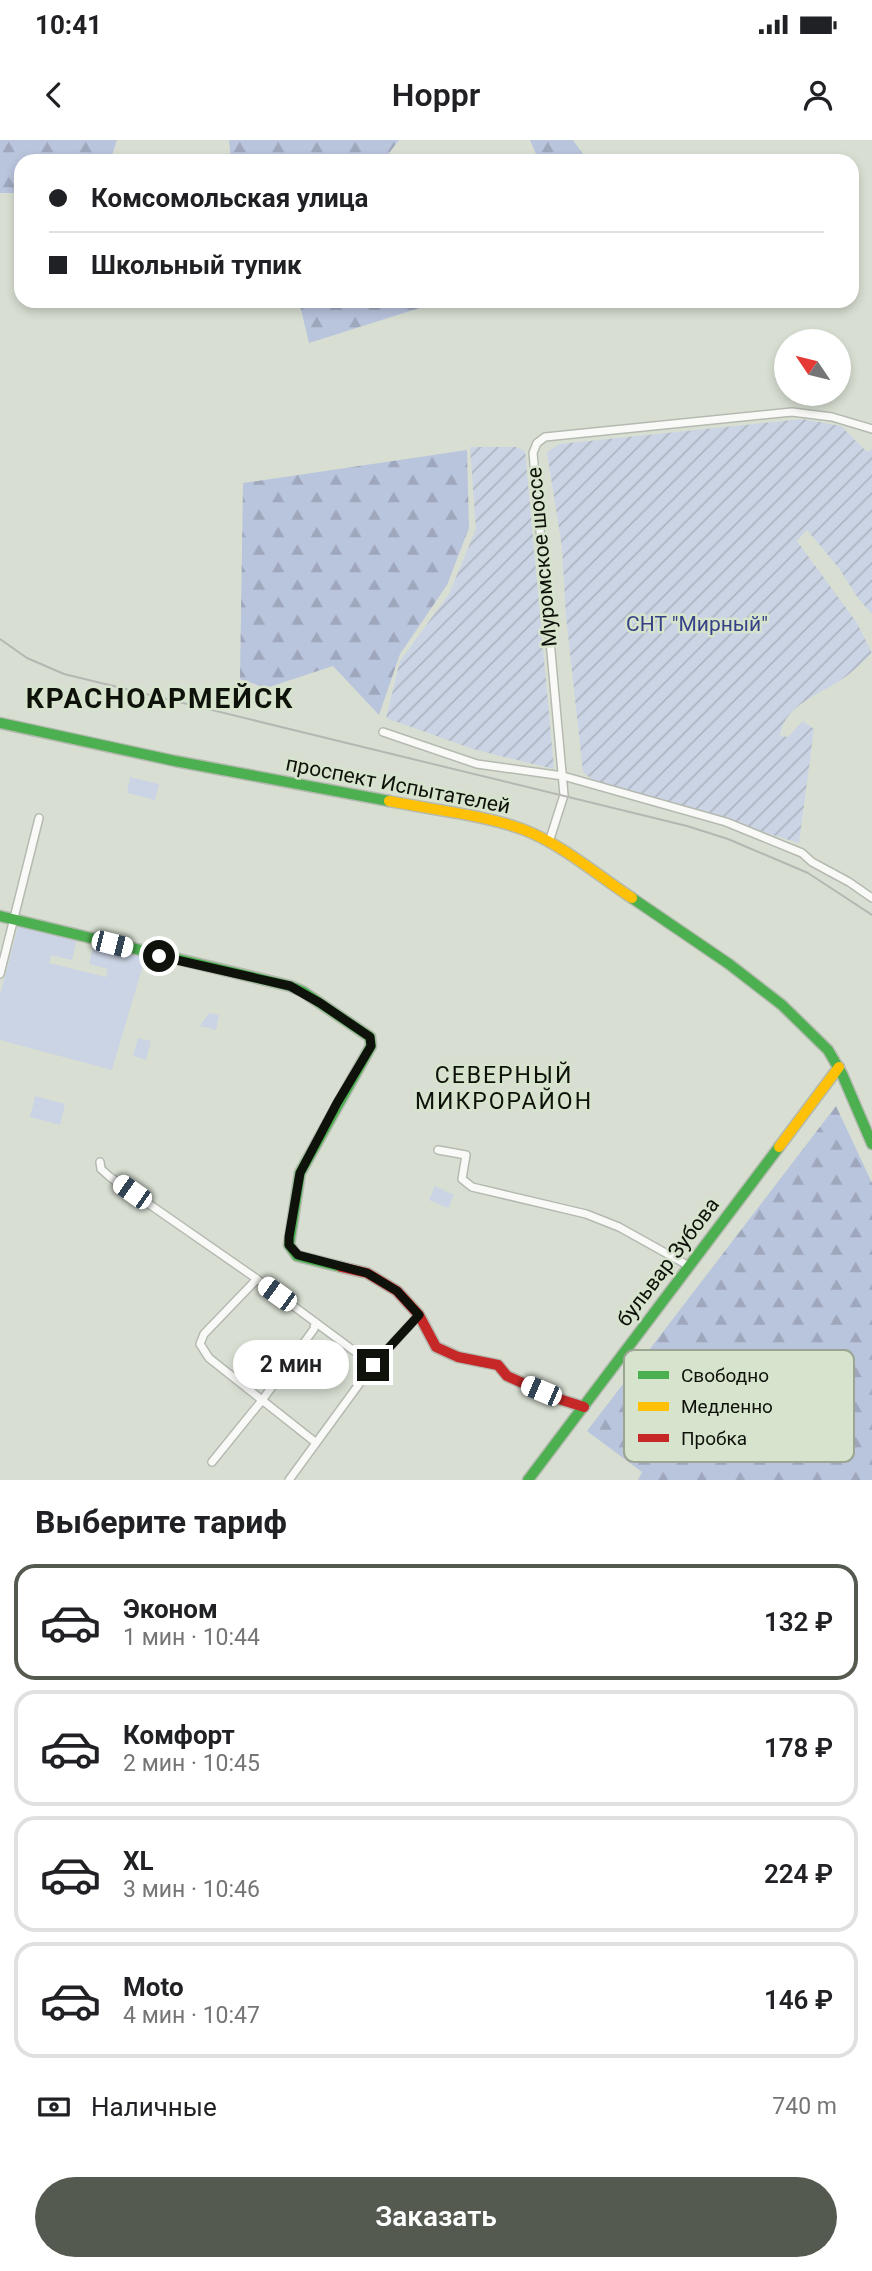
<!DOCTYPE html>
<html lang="ru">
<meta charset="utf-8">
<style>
body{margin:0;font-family:Roboto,sans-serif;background:#f2f2f2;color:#202124;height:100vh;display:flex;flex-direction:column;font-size:26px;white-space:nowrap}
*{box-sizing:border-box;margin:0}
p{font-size:23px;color:#757577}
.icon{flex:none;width:38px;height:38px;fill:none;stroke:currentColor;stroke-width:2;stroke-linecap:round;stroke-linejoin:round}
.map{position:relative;height:1340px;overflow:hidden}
.side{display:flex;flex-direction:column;background:#fff;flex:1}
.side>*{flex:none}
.banner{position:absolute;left:14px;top:14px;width:845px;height:154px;border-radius:21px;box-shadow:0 4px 10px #0003;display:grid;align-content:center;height:154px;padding:0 35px;background:#fff}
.needle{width:46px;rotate:305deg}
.buttons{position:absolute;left:774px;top:189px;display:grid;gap:14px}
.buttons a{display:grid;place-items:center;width:77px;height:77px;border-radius:50%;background:#fff;box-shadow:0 4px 10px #0003;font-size:35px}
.end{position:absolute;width:32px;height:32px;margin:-16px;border:9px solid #0e120a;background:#fff;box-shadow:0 0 0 4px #fff}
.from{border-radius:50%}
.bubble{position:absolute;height:49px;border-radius:24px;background:#fff;box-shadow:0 4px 10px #0003;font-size:23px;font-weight:600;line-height:49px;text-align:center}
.car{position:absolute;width:21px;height:42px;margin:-21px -10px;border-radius:9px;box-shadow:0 0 5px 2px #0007;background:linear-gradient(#fff 24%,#345 0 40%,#fff 0 76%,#345 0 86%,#fff 0)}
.banner b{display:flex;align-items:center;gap:24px;height:66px;font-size:26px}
.banner b+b{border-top:2px solid #e0e0e0}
.banner i{width:18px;height:18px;background:#202124}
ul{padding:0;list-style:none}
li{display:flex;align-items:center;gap:21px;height:116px;margin:0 14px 10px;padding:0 21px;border:4px solid #e0e0e0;border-radius:21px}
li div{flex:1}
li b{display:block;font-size:26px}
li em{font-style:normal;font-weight:600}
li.selected{border-color:#555a50}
li>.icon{width:63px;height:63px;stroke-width:1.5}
h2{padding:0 35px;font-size:32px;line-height:84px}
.pay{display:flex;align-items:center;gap:18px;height:77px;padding:0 35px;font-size:26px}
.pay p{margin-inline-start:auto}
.primary-button{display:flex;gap:14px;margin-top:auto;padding:14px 35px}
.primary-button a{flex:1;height:80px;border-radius:42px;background:#555a50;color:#fff;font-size:28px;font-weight:600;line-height:80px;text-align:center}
.status{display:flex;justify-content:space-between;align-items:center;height:49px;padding:0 35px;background:#fff;direction:ltr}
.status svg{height:19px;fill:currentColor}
header{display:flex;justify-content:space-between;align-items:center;height:91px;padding:0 35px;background:#fff;font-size:32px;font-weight:600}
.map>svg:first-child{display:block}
.forest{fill:url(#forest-firs)}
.park{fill:#cbd4e4}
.garden{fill:url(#garden-furrows)}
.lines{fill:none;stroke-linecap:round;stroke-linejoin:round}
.street-casing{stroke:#b5bab0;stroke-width:10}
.fast-casing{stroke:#b5bab0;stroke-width:13}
.slow-casing{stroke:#b5bab0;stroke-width:13}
.jam-casing{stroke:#b5bab0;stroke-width:13}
.street{stroke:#f9faf8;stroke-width:7}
.fast{stroke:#4caf50;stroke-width:10}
.slow{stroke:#ffc107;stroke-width:10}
.jam{stroke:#c62828;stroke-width:10}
.rail{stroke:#b5b7b3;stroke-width:2}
.route{stroke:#0e120a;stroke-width:9}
.labels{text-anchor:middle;stroke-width:5;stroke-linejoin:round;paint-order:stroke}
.street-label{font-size:21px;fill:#0e120a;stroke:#d7e4cd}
.park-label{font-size:21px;fill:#364285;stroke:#d7e4cd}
.neighbourhood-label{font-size:23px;letter-spacing:2px;fill:#0e120a;stroke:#d7e4cd}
.district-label{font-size:28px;font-weight:bold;letter-spacing:2px;fill:#0e120a;stroke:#d7e4cd}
.key{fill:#d7e4cd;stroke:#9ba592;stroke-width:2}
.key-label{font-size:19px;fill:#0e120a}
</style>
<div class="status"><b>10:41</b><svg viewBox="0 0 49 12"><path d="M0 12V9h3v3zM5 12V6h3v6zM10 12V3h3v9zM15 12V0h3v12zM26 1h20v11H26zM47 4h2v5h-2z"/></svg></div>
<header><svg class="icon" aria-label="back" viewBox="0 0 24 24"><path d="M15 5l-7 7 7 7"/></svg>Hoppr<svg class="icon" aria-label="person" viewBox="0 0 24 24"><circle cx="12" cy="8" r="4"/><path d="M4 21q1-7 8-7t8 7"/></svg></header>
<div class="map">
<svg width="872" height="1340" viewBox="0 0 872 1340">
<defs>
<pattern id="forest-firs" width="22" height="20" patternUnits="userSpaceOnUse" patternTransform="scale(1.75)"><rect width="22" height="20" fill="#b9c4dd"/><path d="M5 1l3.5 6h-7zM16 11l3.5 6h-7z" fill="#9ea7bc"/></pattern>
<pattern id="garden-furrows" width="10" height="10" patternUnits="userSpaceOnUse" patternTransform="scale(1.75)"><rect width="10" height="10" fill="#cbd4e4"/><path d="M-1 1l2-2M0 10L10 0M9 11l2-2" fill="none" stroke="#adb5c2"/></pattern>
</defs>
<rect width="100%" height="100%" fill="#d8dfd2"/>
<path class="forest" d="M0 0H117L110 21H21V53H0Z
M229 0H399L383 21H231Z
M530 0H573L588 21H539Z
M299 161H428L426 166 309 203Z
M467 310 469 388 447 445 400 514 379 575 333 526 266 548 240 539 243 343Z
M836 966 872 1043V1340H638L642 1332 587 1291Z"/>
<path class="park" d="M130 637 159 644 155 660 127 653Z
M19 783 77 798 72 820 51 815 49 823 106 837 108 829 89 824 94 803 146 815 112 930 0 900V855Z
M209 873 219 875 216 890 200 886Z
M138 898 151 901 146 920 133 916Z
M35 956 65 964 60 985 30 977Z
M435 1046 454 1055 448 1068 429 1060Z"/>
<path class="garden" d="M802 279 841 286 867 312 872 309V474L858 458 838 427 807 390 797 401 857 483 872 513C864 520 856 529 848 535 824 554 785 562 780 596L788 597 803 581 814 589 799 703 593 640 583 632 566 476 562 408 547 312 560 304Z
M470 307H516L525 311 554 629 473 609 386 578 400 521 449 454 476 389Z"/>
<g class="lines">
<g class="street-casing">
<path id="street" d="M383 592 477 624 563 636 726 682 802 713 812 722 849 742 872 758
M549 702 564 655 533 313 537 303 545 297 792 272 832 277 872 289
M0 834 39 678
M438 1010 466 1015 462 1039 472 1047 586 1074 619 1087 689 1126
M100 1022 101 1029 110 1037 257 1139 373 1225
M257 1139 204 1194 200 1204 209 1218 315 1302
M212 1322 263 1259 314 1189 315 1182
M289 1340 373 1225 419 1175"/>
</g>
<g class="fast-casing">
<path id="fast" d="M0 583 175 621 389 661
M632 758 729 824 782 865 828 910 842 934 872 1004
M0 776 290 846 302 851 370 897 371 906 300 1033 289 1105 297 1116 341 1127
M528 1340 779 1007"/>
</g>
<g class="slow-casing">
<path id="slow" d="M389 661C433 670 480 674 522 689 562 704 597 735 632 758
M779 1007 839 927"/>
</g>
<g class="jam-casing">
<path id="jam" d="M341 1127 367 1133 397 1151 419 1175 436 1207 458 1217 498 1225 507 1236 559 1259 584 1267"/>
</g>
<use href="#street" class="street"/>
<use href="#fast" class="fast"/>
<use href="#slow" class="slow"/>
<use href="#jam" class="jam"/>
<path class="rail" d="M0 499 27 518 64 534 687 686 728 699 808 733 872 775"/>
</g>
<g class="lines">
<path class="route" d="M159 816 290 846 320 863 370 897 371 906 337 963 300 1033 289 1097V1105L298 1115 367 1133 397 1151 419 1175 373 1225"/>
</g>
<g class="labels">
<g class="street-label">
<text transform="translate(542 417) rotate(-95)" y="7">Муромское шоссе</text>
<text transform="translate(398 645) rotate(11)" y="7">проспект Испытателей</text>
<text transform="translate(668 1122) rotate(-53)" y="7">бульвар Зубова</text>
</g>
<g class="park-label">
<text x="697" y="491">СНТ "Мирный"</text>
</g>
<g class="neighbourhood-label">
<text x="504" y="943">СЕВЕРНЫЙ<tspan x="504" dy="26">МИКРОРАЙОН</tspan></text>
</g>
<g class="district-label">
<text x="160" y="568">КРАСНОАРМЕЙСК</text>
</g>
</g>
<rect x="624" y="1210" width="230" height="112" rx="10" class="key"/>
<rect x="638" y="1231" width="31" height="8" fill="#4caf50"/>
<rect x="638" y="1262" width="31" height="9" fill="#ffc107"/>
<rect x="638" y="1294" width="31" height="8" fill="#c62828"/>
<g class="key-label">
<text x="681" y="1242">Свободно</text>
<text x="681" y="1273">Медленно</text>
<text x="681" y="1305">Пробка</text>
</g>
</svg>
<div class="buttons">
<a><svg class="needle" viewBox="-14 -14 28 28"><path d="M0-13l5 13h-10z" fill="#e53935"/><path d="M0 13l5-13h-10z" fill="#757577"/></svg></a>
</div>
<i class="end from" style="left:159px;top:816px"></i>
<i class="end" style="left:373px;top:1225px"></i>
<div class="bubble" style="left:233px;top:1200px;width:116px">2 мин</div>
<i class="car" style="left:112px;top:804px;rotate:104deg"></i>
<i class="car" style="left:132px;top:1052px;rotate:305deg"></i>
<i class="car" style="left:277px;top:1154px;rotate:306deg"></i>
<i class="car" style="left:541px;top:1251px;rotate:293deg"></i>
<div class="banner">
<b><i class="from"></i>Комсомольская улица</b>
<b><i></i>Школьный тупик</b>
</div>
</div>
<section class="side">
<h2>Выберите тариф</h2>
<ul>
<li class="selected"><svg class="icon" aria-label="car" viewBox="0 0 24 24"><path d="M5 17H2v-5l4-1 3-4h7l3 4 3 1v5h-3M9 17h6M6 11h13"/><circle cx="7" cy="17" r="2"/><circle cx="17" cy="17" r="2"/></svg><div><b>Эконом</b><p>1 мин · 10:44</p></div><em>132 ₽</em></li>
<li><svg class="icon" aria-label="car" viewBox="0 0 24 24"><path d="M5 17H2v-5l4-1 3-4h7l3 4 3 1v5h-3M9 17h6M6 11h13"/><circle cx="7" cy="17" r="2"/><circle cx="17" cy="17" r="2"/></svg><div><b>Комфорт</b><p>2 мин · 10:45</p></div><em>178 ₽</em></li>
<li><svg class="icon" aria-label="car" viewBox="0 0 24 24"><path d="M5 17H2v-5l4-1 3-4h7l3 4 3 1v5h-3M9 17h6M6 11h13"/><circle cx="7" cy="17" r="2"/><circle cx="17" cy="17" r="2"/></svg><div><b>XL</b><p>3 мин · 10:46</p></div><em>224 ₽</em></li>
<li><svg class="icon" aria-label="car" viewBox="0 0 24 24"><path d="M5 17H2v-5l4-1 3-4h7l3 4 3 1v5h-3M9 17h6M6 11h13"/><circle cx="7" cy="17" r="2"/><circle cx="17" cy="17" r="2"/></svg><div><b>Moto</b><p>4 мин · 10:47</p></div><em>146 ₽</em></li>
</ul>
<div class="pay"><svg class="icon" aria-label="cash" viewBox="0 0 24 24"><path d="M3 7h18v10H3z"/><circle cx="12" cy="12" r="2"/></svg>Наличные<p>740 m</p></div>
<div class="primary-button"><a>Заказать</a></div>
</section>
